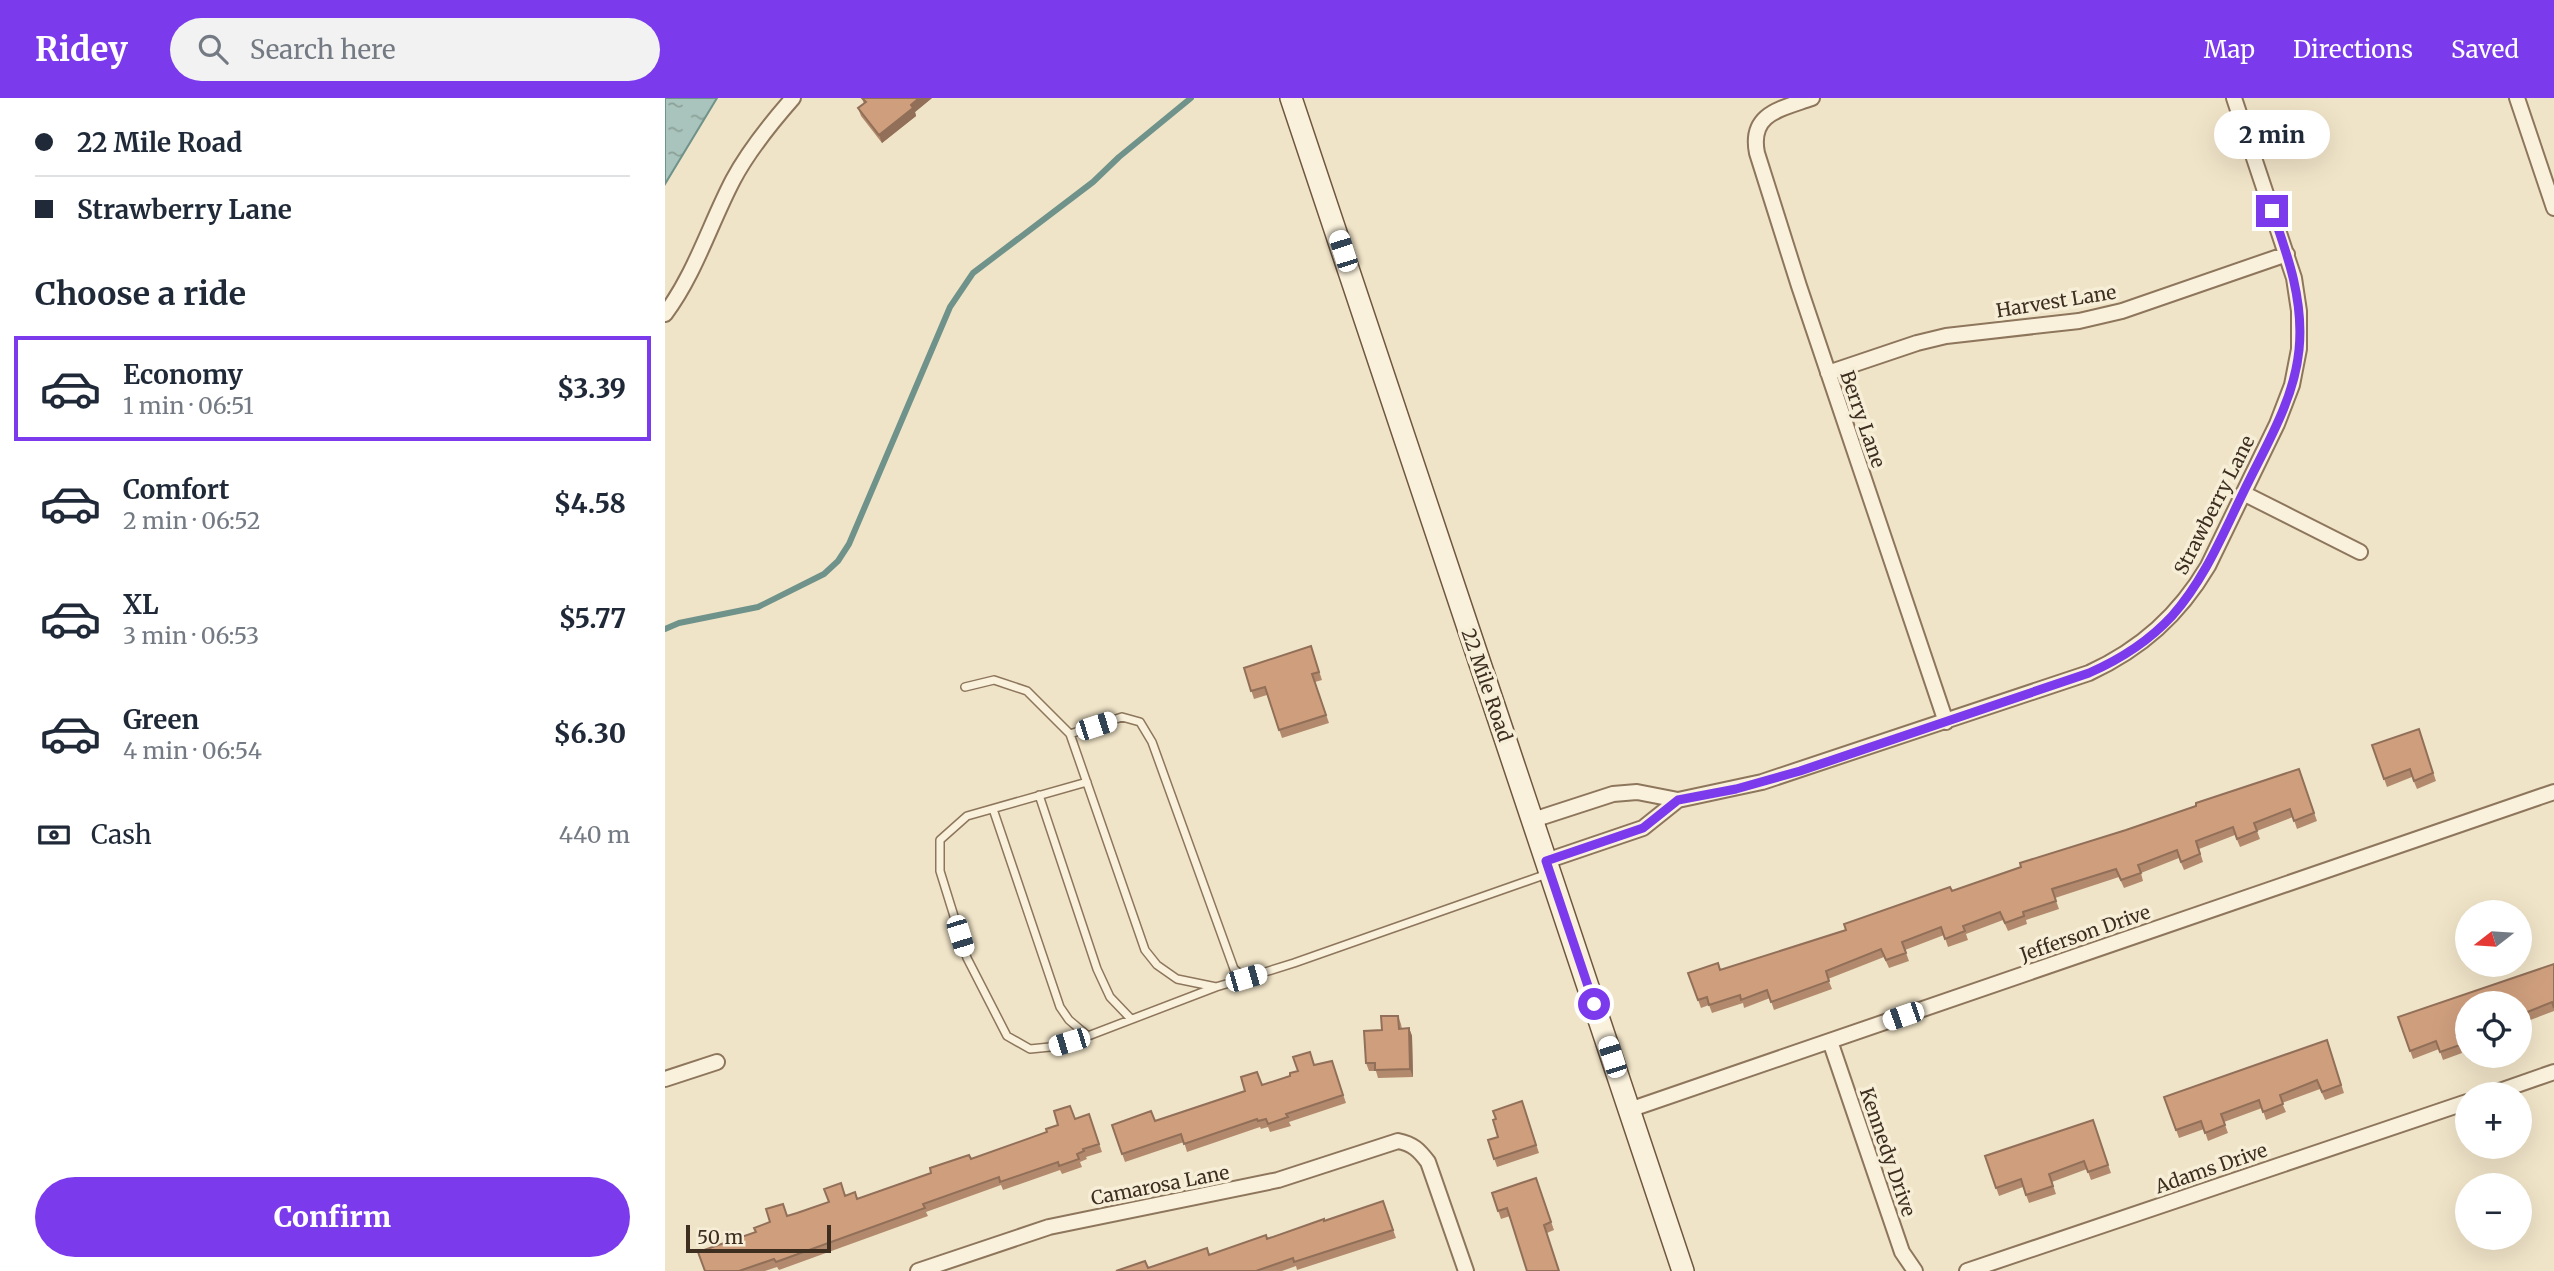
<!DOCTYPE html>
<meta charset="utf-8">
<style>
body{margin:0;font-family:Merriweather,serif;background:#f2f2f3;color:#1f2937;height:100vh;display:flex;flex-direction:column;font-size:26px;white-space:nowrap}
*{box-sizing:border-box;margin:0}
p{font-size:23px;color:#747a83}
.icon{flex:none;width:38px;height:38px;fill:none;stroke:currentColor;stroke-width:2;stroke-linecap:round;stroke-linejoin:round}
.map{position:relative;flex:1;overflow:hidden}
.details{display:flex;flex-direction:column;background:#fff;width:665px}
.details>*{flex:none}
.hud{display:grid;align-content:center;height:154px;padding:0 35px;background:#fff}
.needle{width:46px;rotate:253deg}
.tools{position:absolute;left:1790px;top:802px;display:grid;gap:14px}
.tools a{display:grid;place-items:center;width:77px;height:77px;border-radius:50%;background:#fff;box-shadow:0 7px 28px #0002;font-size:35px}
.scale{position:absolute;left:21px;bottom:18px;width:145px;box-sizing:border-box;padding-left:7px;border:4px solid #3d2e20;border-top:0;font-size:19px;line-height:24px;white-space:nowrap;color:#3d2e20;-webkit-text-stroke:5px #f7eed8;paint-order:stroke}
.end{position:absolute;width:32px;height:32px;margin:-16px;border:9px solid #7c3aed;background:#fff;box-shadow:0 0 0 4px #fff}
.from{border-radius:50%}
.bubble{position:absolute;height:49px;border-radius:24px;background:#fff;box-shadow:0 7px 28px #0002;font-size:23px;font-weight:800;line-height:49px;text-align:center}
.car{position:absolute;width:21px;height:42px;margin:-21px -10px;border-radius:9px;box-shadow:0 0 5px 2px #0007;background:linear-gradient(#fff 24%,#345 0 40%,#fff 0 76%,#345 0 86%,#fff 0)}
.hud b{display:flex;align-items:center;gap:24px;height:66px;font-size:26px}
.hud b+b{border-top:2px solid #e0e1e3}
.hud i{width:18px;height:18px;background:#1f2937}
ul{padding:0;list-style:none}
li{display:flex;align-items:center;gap:21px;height:105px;margin:0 14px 10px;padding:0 21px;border:4px solid transparent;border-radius:0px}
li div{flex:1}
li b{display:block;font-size:26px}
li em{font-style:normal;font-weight:800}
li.active{border-color:#7c3aed}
li>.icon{width:63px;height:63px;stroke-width:1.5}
h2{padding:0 35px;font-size:32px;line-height:84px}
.pay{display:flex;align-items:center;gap:18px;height:77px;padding:0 35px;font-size:26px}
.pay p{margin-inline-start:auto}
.button{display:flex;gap:14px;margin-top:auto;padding:14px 35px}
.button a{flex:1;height:80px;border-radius:42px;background:#7c3aed;color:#fff;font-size:28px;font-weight:800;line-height:80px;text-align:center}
header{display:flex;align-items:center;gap:42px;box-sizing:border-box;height:98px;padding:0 35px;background:#7c3aed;color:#fff}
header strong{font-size:33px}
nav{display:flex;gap:38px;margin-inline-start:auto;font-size:24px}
.search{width:490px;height:63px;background:#f2f2f3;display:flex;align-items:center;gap:18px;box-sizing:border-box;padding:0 24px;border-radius:38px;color:#747a83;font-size:26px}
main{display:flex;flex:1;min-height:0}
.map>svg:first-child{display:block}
.water{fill:url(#water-ripples);stroke:#6f938a;stroke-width:2}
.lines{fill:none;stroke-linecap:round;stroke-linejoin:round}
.stream{stroke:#6f938a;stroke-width:6}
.lane-casing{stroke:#8d765c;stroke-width:10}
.street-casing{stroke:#8d765c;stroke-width:18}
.secondary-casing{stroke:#6f573f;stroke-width:24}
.lane{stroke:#faf1dc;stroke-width:7}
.street{stroke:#faf1dc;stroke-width:14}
.secondary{stroke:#faf1dc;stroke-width:21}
.wall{fill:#b2896c}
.shaded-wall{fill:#916f58}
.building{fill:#cf9f7d;stroke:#916f58;stroke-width:2}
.route{stroke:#7c3aed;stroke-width:9}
.labels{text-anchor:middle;stroke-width:7;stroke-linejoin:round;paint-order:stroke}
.street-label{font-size:19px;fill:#3d2e20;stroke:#f7eed8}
</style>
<header>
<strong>Ridey</strong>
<div class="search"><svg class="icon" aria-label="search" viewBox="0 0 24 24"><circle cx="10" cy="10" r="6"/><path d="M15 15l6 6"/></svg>Search here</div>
<nav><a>Map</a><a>Directions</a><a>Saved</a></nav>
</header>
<main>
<section class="details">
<div class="hud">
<b><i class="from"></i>22 Mile Road</b>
<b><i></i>Strawberry Lane</b>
</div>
<h2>Choose a ride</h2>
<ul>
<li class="active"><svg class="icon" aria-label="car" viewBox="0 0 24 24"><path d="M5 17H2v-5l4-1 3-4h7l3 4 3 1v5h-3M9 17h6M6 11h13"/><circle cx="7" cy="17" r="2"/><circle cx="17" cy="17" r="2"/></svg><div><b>Economy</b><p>1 min · 06:51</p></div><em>$3.39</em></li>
<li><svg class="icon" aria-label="car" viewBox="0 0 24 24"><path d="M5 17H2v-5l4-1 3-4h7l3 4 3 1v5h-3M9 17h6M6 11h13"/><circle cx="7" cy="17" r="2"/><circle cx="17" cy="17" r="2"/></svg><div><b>Comfort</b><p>2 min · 06:52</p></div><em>$4.58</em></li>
<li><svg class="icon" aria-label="car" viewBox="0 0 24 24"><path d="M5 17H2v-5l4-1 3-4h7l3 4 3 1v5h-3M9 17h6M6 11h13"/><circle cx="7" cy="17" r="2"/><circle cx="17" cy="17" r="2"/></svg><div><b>XL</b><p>3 min · 06:53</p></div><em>$5.77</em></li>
<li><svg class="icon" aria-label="car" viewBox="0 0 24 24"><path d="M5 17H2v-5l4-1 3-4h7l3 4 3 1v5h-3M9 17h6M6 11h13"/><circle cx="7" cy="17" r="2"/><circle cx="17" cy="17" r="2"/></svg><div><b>Green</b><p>4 min · 06:54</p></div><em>$6.30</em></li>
</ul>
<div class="pay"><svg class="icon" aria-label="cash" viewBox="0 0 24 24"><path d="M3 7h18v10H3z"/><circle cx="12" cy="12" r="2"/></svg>Cash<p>440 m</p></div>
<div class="button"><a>Confirm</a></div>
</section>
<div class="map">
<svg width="1889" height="1173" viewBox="0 0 1889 1173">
<defs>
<pattern id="water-ripples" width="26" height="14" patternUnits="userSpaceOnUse" patternTransform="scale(1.75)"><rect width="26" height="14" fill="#a9c4bc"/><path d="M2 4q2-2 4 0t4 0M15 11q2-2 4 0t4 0" fill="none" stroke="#8ba098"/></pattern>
</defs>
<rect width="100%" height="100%" fill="#f0e4c8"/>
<path class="water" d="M0 0H52L0 86Z"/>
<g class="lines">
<path class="stream" d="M0 531 14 525 93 509 159 476 173 463 184 446 285 209 308 175 428 84 454 59 526 0"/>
<g class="lane-casing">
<path id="lane" d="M300 589 329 582 362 593 405 636 457 619 475 624 487 644 569 871 581 880 629 865 882 776
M405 636 480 852 492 867 512 881 551 889 581 880
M422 684 302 718 275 742V773L302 860 342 938 365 951 385 949 423 938 551 889
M374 697 432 871 445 899 466 921
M328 711 395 909 404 922 423 938"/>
</g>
<g class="street-casing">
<path id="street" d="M1147 0C1116 11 1084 15 1092 55L1134 188 1281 624
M1852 0 1889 110
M0 216C30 176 45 126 68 82 84 52 106 25 128 0
M1163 275 1252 245 1281 238 1414 223 1457 213 1622 156
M1578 395 1695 454
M868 722 948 696 972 694 1013 702 1097 684 1424 575C1476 551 1514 517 1543 468L1612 326 1627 287 1634 251V213L1629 180 1569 0
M881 763 978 730 1013 702
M1165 943 1237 1154 1250 1173
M0 981 52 964
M1826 996 1889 974
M964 1012 1889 694
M253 1173 384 1129 613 1082 733 1043C748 1046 754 1052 763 1064L801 1173
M1302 1173 1802 1004"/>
</g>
<g class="secondary-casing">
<path id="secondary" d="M626 0 1018 1173"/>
</g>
<use href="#lane" class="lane"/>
<use href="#street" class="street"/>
<use href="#secondary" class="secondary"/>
</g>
<path class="wall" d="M197 0H267L250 14 251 18 217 45 196 18 193 10 199 6Z
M646 548 657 582 650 584 664 625 617 640 602 597 589 601 579 570Z
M1754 631 1771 683 1752 691 1747 679 1722 689 1707 647Z
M1634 671 1652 723 1632 731 1628 719 1592 733 1595 741 1575 749 1570 737 1534 751 1538 764 1519 772 1514 760 1476 775 1478 783 1459 790 1454 779 1390 800 1394 811 1361 822 1362 826 1343 833 1338 822 1301 836 1303 842 1283 849 1279 837 1240 852 1244 863 1224 870 1219 859 1163 881 1167 891 1109 912 1105 900 1079 910 1078 905 1047 915 1044 907 1036 910 1023 875 1055 872 1181 832Z
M1889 866V913L1855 926V905H1802V942L1794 945 1797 955 1778 962 1774 951 1748 961 1733 919Z
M733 918 736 926 737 931 744 930 747 938 748 979 713 980 711 973H704L701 965Z
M1662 942 1679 995 1660 1002 1655 991 1617 1005 1621 1014 1601 1022 1597 1010 1559 1024 1563 1035 1543 1043 1539 1031 1514 1040 1499 999Z
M667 963 681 1005 624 1024 626 1028 605 1034 603 1029 596 1031 595 1029 522 1054 519 1044 460 1064 447 1027 490 1023 625 978 649 967Z
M857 1003 874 1055 832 1069 823 1042 833 1039 831 1021Z
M424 1016 437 1054 421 1059 422 1061 415 1064 417 1069 397 1076 395 1072 338 1092 336 1087 261 1114 263 1118 114 1172 112 1169 100 1173H40L91 1134 122 1118 180 1098 192 1101 382 1034 410 1021Z
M1428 1022 1446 1075 1426 1082 1422 1071 1387 1084 1391 1096 1364 1105 1358 1089 1334 1098 1320 1058Z
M871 1080 889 1132 882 1135 845 1118 836 1121 827 1095Z
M718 1103 731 1140 632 1172 631 1168 617 1173H451L483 1170 544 1157 659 1123Z"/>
<path class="shaded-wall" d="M254 0H267L250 14 251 18 217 45 214 37Z
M744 930 747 938 748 979 745 971Z"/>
<path class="building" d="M197 0H254L246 7 248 10 214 37 193 10 201 4Z
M646 548 654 574 647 576 661 617 614 632 600 589 586 593 579 570Z
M1754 631 1768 675 1749 683 1745 671 1719 681 1707 647Z
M1634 671 1649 715 1629 723 1625 711 1589 725 1592 733 1572 741 1568 729 1531 743 1535 756 1516 764 1512 752 1473 767 1476 775 1456 782 1451 771 1387 791 1391 803 1358 814 1359 818 1340 825 1335 814 1298 828 1300 833 1280 841 1276 829 1237 844 1241 855 1221 862 1216 851 1161 873 1164 883 1106 904 1102 892 1076 902 1075 897 1044 907 1042 899 1033 902 1023 875 1053 865 1055 872 1181 832 1179 826 1285 789 1287 793 1356 769 1355 765 1461 732 1531 708V705Z
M1889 866V910L1887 904 1855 917V905H1802V932L1791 937 1795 947 1775 954 1771 943 1745 953 1733 919Z
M716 918H733L734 931 744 930 745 971 710 972V965H701L699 933 717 932Z
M1662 942 1676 987 1657 994 1652 982 1615 997 1618 1006 1598 1014 1594 1002 1556 1016 1560 1027 1540 1035 1536 1023 1511 1032 1499 999Z
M645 954 649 967 667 963 678 997 621 1016 623 1019 603 1026 601 1021 593 1023 592 1021 519 1046 516 1036 457 1056 447 1027 486 1013 490 1023 580 993 576 979 592 974 597 987 625 978V975L633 973 628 959Z
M857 1003 871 1047 829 1061 823 1042 833 1039 828 1022 831 1021 828 1013Z
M405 1008 410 1021 424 1016 434 1046 418 1051 419 1053 412 1056 414 1061 394 1068 393 1064 335 1084 334 1079 258 1106 260 1110 111 1164 109 1161 74 1173H40L33 1154 91 1134 89 1130 105 1124 101 1111 118 1106 122 1118 132 1115 164 1104 159 1091 176 1085 180 1098 190 1094 192 1101 266 1075 265 1070 304 1057 306 1061 382 1034 381 1031 393 1027 389 1013Z
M1428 1022 1443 1067 1423 1074 1419 1063 1384 1076 1388 1088 1361 1097 1356 1081 1331 1090 1320 1058Z
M871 1080 886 1124 879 1127 894 1173H862L842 1110 833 1113 827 1095Z
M718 1103 728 1132 629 1164 628 1160 591 1173H451L480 1163 483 1170 542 1150 544 1157 601 1137 602 1141 659 1121V1123Z"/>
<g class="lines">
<path class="route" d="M929 906 881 763 978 730 1013 702 1071 691 1135 673 1424 575C1456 561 1483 544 1507 518 1539 482 1557 438 1578 395 1600 349 1629 303 1634 252 1639 203 1623 158 1607 113"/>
</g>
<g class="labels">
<g class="street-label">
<text transform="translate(1391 203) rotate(-9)" y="7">Harvest Lane</text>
<text transform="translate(1198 321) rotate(71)" y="7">Berry Lane</text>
<text transform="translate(1549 407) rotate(-63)" y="7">Strawberry Lane</text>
<text transform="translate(822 587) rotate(71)" y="7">22 Mile Road</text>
<text transform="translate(1420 835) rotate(-19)" y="7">Jefferson Drive</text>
<text transform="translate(1223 1054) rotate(71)" y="7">Kennedy Drive</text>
<text transform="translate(1546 1070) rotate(-19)" y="7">Adams Drive</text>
<text transform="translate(495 1087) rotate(-11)" y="7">Camarosa Lane</text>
</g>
</g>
</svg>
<div class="tools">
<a><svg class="needle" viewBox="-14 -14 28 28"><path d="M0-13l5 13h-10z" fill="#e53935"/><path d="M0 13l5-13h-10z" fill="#747a83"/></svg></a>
<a><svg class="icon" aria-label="locate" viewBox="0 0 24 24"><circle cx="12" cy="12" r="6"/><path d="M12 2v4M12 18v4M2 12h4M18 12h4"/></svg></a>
<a>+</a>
<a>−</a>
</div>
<div class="scale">50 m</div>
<i class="end from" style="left:929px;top:906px"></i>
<i class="end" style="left:1607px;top:113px"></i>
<div class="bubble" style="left:1549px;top:12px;width:116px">2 min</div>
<i class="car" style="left:678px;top:153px;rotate:342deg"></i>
<i class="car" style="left:431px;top:628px;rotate:72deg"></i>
<i class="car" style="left:295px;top:838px;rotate:163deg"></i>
<i class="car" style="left:581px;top:880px;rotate:74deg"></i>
<i class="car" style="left:1238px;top:918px;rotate:251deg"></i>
<i class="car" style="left:404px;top:944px;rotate:253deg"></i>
<i class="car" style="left:947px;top:959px;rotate:342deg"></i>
</div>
</main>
